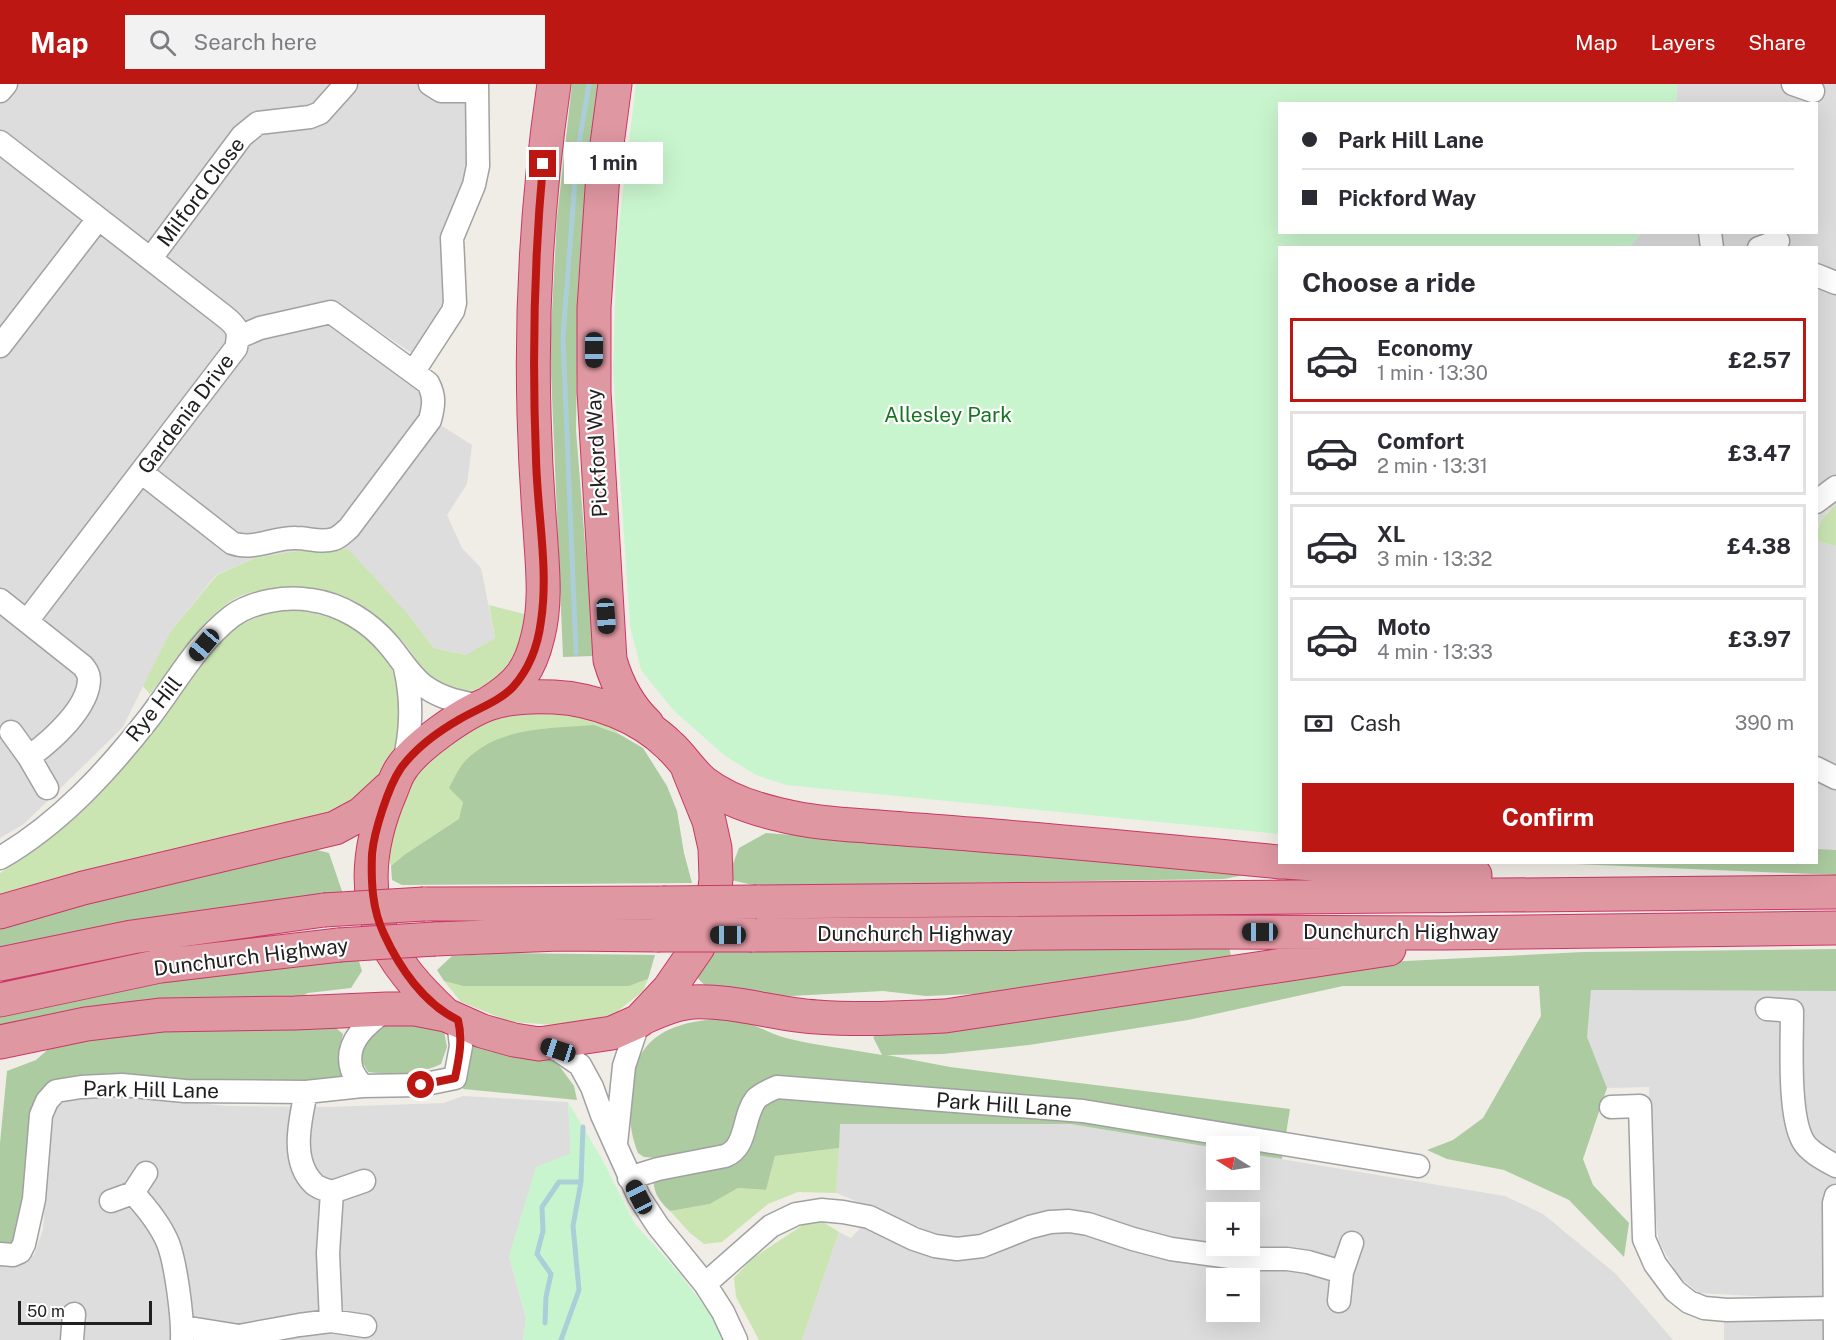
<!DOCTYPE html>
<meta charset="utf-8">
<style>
body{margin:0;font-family:"Public Sans",sans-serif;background:#f2f2f3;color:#2b2b33;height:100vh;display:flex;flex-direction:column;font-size:22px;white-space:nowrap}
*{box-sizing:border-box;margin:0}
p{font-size:20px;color:#7c7c81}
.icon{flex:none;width:33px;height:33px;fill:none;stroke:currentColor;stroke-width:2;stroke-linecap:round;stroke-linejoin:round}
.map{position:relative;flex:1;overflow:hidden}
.side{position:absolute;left:1278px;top:162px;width:540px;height:618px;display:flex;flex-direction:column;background:#fff;border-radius:0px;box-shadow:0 6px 24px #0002}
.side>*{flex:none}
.hud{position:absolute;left:1278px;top:18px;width:540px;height:132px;border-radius:0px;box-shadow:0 6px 24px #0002;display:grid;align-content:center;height:132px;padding:0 24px;background:#fff}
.needle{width:39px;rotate:281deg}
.buttons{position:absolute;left:1206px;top:1052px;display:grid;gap:12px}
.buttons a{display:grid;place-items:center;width:54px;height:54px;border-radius:0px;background:#fff;box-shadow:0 6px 24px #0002;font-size:30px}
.scale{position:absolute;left:18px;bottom:15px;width:134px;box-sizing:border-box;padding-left:6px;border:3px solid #202020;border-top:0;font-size:16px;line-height:21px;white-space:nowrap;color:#202020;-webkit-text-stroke:4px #fff;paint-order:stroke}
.end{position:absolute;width:27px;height:27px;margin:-14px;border:8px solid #bd1713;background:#fff;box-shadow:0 0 0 3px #fff}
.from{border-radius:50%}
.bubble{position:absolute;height:42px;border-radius:0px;background:#fff;box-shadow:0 6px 24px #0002;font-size:20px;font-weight:700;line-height:42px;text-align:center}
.car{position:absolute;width:18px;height:36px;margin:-18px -9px;border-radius:8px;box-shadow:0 0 4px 2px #0007;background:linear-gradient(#222 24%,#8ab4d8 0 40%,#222 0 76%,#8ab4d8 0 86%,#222 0)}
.hud b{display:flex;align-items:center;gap:21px;height:57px;font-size:22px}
.hud b+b{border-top:2px solid #e1e1e2}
.hud i{width:15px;height:15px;background:#2b2b33}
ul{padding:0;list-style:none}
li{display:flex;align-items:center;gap:18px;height:84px;margin:0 12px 9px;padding:0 12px;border:3px solid #e1e1e2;border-radius:0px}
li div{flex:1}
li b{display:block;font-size:22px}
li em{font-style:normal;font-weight:700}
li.active{border-color:#bd1713}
li>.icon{width:54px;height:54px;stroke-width:1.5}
h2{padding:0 24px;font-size:27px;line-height:72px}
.pay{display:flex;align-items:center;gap:15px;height:66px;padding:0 24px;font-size:22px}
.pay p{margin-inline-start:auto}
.cta{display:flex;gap:12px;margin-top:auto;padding:12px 24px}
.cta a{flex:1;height:69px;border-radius:0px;background:#bd1713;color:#fff;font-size:24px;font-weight:700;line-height:69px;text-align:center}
header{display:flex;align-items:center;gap:36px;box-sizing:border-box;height:84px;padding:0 30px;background:#bd1713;color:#fff}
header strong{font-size:28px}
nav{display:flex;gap:33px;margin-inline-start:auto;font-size:21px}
.search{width:420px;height:54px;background:#f2f2f3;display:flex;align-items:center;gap:15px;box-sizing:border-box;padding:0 21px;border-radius:0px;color:#7c7c81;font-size:22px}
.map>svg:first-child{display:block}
.residential{fill:#dedddd;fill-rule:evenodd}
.grass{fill:#cae5b2}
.forest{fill:#accba0}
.park{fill:#c9f5ce}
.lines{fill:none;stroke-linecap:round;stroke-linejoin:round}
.stream{stroke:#acced9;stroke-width:5}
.minor-casing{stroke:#a1a1a1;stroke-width:25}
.highway-casing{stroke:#cb3766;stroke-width:35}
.minor{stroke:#fff;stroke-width:22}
.highway{stroke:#df97a2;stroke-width:33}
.highway-bridge-casing{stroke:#cb3766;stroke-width:35;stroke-linecap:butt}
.highway-bridge{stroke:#df97a2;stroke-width:33}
.route{stroke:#bd1713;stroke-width:8}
.labels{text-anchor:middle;stroke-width:4.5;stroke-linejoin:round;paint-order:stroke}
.street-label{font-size:21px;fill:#202020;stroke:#fff}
.park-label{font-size:21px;fill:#167621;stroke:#fff}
</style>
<header>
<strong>Map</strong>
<div class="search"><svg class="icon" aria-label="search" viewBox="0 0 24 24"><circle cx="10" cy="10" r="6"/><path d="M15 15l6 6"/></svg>Search here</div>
<nav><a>Map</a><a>Layers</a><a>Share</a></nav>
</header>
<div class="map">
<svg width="1836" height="1256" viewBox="0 0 1836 1256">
<rect width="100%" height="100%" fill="#f0ede7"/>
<path class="residential" d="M0 0H469L471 82 447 219 416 272 348 226 336 239 420 304 426 332 472 361 467 400 447 431 462 464 481 484 495 554 467 571 434 564 407 529 309 465 255 474 216 491 170 548 123 643 24 740 0 754Z
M1677 0H1836V421L1827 428 1817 444 1816 164H1628L1642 149 1816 148V20L1676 19Z
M1817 457 1836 462V767L1817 766Z
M1590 906 1836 907V1256H1724V1237L1809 1215 1699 1209 1679 1193 1659 1158 1653 1112 1649 1003 1607 1004 1586 953Z
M90 1008 227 1022 328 1023 444 1019 463 1012 568 1018 571 1069 509 1172 526 1234 523 1256H0V1175L34 1171 43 1146 50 1034 59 1013Z
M839 1040H1070L1216 1064V1095H1250V1070L1505 1112 1543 1130 1616 1190 1673 1256H802L839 1148 851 1154 860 1144 870 1143 911 1163 920 1143 836 1109ZM1216 1128H1250V1161H1216ZM1216 1194H1250V1227H1216Z"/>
<path class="grass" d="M1836 421V462L1817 457C1816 441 1824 431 1836 421Z
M309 465H348L407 529 434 564 466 571 495 554 489 521 528 531C525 543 519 574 513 583 496 607 462 614 437 599 420 589 415 570 402 557 365 518 324 497 269 505 259 507 247 509 238 513 206 528 172 582 150 610L143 602 170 548 217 491 255 474Z
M291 525C312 529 333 532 352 544 369 554 390 576 396 595 407 624 397 668 381 693 373 706 357 717 345 728L0 816V789L24 773 75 732 228 549C251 534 264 530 291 525Z
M520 626 604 635 619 650 594 641 463 718 459 736 404 771 391 782 385 762 405 704 426 678 475 641Z
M648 895 643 907 613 931 571 942 511 938 461 918 444 897 463 902H629Z
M839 1064 836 1109 798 1108 768 1120 722 1158 704 1160 690 1149 670 1127 710 1120 738 1104 766 1106 775 1072Z
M823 1138 839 1148 802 1256H759L736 1213 734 1194 753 1174 803 1141Z"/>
<path class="forest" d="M572 0H601L593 42 578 200 576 346 594 572 563 573 550 265 557 134Z
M594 641 619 650 643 664 667 702 677 727 684 769 692 799 402 801 392 796 391 782 404 771 459 735 463 718 449 704C454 695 459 683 466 676 500 642 549 645 594 641Z
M766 749 1265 787 1224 795 757 802 727 795 739 764Z
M309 764 329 769 343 810 0 871V838Z
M1817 765 1836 766V791L1551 779 1816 778Z
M745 861 1229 863 1233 880 975 910 926 912 883 907 791 912 710 907 692 888 705 870Z
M1836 865V907L1591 906 1587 953 1607 1004 1583 1075 1593 1101 1629 1139 1624 1173 1569 1116 1504 1086 1447 1075 1427 1066 1453 1056 1483 1034 1541 932 1539 902H1343L1188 936 1029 961 943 970 887 971 950 983 1290 1025 1282 1075 1250 1070V1062H1216V1064L1070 1040H840L839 1064 775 1072 766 1106 738 1104 710 1120 670 1127C650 1109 652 1098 657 1074L644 1073 638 1069C628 1044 628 1018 633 992 641 953 671 940 707 936 718 934 729 933 739 936 755 940 770 950 786 954 817 962 850 965 882 971L873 953 899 941 1346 880 1583 868Z
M356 868 362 887 351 904 308 909 292 918 0 944V924L44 913Z
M504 869 655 871 648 895 629 902H463L444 897 437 886 452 872Z
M399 936 444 947 447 963 441 980C418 991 393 991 368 988L360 974 363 959 385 940Z
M267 943 336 944 343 950 339 970 342 995 311 1016 56 1008 35 1143 0 1170V1059L7 987 36 976 62 953Z
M470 960 555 976 574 1002 577 1016 463 1005Z"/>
<path class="park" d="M636 0H1677L1676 20H1280V148L1642 149 1628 164H1280L1279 750 786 701 756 691 725 672 673 626 641 586 630 542 613 285 617 156Z
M568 1018 602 1075 635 1140 680 1190 717 1239 722 1256H523L526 1234 509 1172 536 1083 571 1069Z"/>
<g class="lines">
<path class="stream" d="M576 569 563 253 577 71 589 0
M545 1239 546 1213 551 1190 537 1170 543 1147 542 1123 559 1098H581
M561 1256 579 1206 573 1142 581 1098 583 1043"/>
<g class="minor-casing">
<path id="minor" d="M430 0 441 7H477
M1793 0 1813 7
M0 7 6 0
M0 58 224 232C238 243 240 247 236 264L27 537
M1710 148 1712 164
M1759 164 1778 157
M151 174 242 52 258 39 310 33 320 29 346 0
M1816 191 1836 199
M0 262 98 135
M414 287 453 227 455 219 452 154 474 101 478 82 477 0
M141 388 232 459C254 467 274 453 296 454 309 454 321 459 334 455 340 453 344 448 349 444L430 336C434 321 435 312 428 299L331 228 260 244 239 253
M1816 418 1836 403
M0 516 83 582C86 586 89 590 89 595 89 624 51 657 29 673
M11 648 29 673 47 704
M403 681C412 648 413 618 405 584
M1816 684 1836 694
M0 774C59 740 107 688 149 634 175 600 198 558 232 532 253 517 286 512 311 516 341 520 370 538 389 561 401 575 409 590 424 602 442 615 462 619 484 622
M1767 925 1792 927C1792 958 1788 1031 1803 1057 1809 1068 1825 1076 1836 1082
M540 961 558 966 580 981 592 1003 602 1031 639 1113 658 1142 705 1200 723 1228 736 1256
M362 1002C359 997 354 992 352 986 343 958 368 939 387 925
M1611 1023 1640 1022 1644 1155 1655 1180 1675 1207 1689 1218 1704 1224 1727 1226 1834 1224
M616 1060 624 982 639 937
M629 1094 658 1085 725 1072C748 1063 742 1033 756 1015 761 1010 770 1006 777 1003L1083 1027 1418 1082
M332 1108 364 1097
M133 1109C147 1124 160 1140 168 1159 176 1180 183 1234 182 1256
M111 1117 133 1109 146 1089
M0 1170 13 1171 20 1168 24 1160 34 1115 41 1031 47 1017 56 1007 81 1003 122 1001 185 1007 306 1008 362 1002 421 1001 455 994 461 962 458 936
M705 1200 771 1142 796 1130 821 1126 843 1128 869 1133 914 1155 935 1162 957 1165 982 1162 1030 1143 1050 1138 1069 1137 1088 1140 1133 1155 1171 1165 1245 1175H1287L1308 1178 1342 1188
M1339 1217 1342 1188 1352 1159
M331 1237 365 1242
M183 1243 239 1252 299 1241 331 1237 328 1169 332 1108C326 1106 318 1104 314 1100 290 1077 300 1037 306 1008
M72 1256 74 1230
M1835 1256 1834 1119 1836 1112"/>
</g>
<g class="highway-casing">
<path id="highway" d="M615 0 603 90 594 224V308L610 576C617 600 628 622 647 640
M489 619C519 600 530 586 538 552 547 516 542 480 540 444 537 406 535 368 534 330 531 220 538 109 554 0
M1285 778 1475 791
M757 818 1836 808
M424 820 663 819
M0 828 83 804 335 744 361 730 388 705
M752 851 1213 848 1445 849 1836 844
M435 855 560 850 657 851
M0 880 132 853 324 826
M0 916 160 882 339 861
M446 931C419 906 393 878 380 844 363 798 372 751 391 707 394 700 396 692 401 685 415 663 463 629 488 620 508 613 533 612 554 613 595 615 641 633 670 662 682 673 691 688 703 698 725 715 754 725 781 731 809 738 838 740 866 742 900 745 935 747 969 750 1073 758 1176 768 1280 778
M645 933C660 926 677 919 693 918 735 916 776 931 817 933 860 936 902 934 945 932L1389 865
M0 958 86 940 162 931 295 929 387 925H415L446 931 482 947 514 956 539 960 612 949 639 937 669 905 698 863 713 821 716 795 715 764 709 737 688 685"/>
</g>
<use href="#minor" class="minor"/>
<use href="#highway" class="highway"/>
<g class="highway-bridge-casing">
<path id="highway-bridge" d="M663 819 757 818
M324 826 424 820
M657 851H752
M339 861 435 855"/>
</g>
<use href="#highway-bridge" class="highway-bridge"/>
</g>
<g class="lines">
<path class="route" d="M421 1001 455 994C459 974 463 956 458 936 424 920 399 883 384 850 372 825 371 798 372 770 374 748 388 703 401 684 415 665 439 647 460 635 477 625 500 617 513 603 530 584 538 561 541 537 549 485 537 427 536 374 532 275 534 178 543 80"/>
</g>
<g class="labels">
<g class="street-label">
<text transform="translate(201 108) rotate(-53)" y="7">Milford Close</text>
<text transform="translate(186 330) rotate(-53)" y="7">Gardenia Drive</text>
<text transform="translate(597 369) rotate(-93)" y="7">Pickford Way</text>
<text transform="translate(154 625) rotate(-52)" y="7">Rye Hill</text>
<text x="1401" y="855">Dunchurch Highway</text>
<text x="915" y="857">Dunchurch Highway</text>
<text transform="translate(251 873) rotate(-7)" y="7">Dunchurch Highway</text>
<text transform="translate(151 1006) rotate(1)" y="7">Park Hill Lane</text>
<text transform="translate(1004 1021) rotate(4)" y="7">Park Hill Lane</text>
</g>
<g class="park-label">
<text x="948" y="338">Allesley Park</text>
</g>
</g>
</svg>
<div class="buttons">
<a><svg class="needle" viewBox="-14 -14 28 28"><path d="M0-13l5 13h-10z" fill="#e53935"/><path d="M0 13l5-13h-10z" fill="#7c7c81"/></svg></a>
<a>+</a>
<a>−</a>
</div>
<div class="scale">50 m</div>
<i class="end from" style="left:421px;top:1001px"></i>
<i class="end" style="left:543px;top:80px"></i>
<div class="bubble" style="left:564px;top:58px;width:99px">1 min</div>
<i class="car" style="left:594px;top:266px;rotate:180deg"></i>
<i class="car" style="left:606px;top:532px;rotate:176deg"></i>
<i class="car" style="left:204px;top:561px;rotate:220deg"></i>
<i class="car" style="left:1260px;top:848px;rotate:270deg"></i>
<i class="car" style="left:728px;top:851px;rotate:270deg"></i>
<i class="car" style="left:558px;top:966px;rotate:288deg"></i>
<i class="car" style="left:639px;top:1113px;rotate:333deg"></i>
<div class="hud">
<b><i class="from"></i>Park Hill Lane</b>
<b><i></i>Pickford Way</b>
</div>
<section class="side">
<h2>Choose a ride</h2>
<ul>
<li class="active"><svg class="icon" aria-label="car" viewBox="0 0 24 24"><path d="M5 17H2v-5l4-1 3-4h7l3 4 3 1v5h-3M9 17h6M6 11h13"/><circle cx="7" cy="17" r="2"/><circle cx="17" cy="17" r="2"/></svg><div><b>Economy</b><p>1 min · 13:30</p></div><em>£2.57</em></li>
<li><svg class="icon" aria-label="car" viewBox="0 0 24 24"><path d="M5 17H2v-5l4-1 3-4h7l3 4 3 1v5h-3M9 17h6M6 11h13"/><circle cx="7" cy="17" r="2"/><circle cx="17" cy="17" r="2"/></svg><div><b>Comfort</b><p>2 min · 13:31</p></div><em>£3.47</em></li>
<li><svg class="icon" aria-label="car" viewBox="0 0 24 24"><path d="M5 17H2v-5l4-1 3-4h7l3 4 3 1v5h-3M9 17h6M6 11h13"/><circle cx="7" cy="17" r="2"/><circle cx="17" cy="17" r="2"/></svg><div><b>XL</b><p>3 min · 13:32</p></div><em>£4.38</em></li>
<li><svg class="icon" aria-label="car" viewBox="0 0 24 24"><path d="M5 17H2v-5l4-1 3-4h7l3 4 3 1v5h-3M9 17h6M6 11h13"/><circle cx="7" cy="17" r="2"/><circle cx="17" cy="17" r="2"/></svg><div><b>Moto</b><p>4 min · 13:33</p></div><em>£3.97</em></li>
</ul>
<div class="pay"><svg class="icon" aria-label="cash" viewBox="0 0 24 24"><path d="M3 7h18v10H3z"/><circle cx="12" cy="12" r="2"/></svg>Cash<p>390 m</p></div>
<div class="cta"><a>Confirm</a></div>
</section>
</div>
